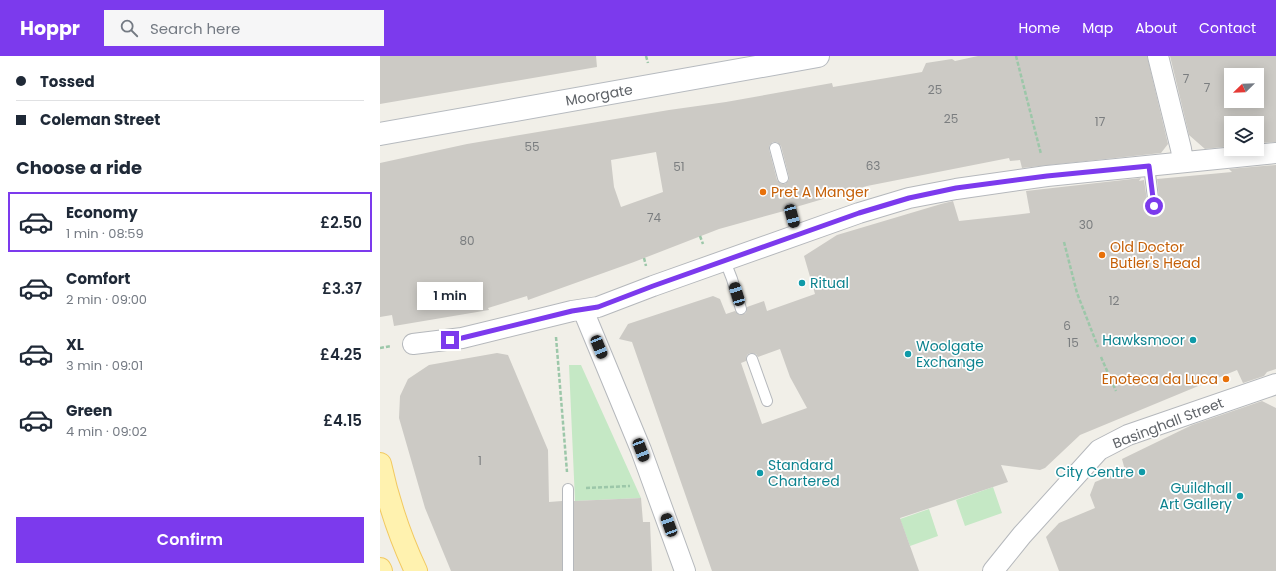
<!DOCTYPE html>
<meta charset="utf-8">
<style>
body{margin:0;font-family:Poppins,sans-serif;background:#f6f6f7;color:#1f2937;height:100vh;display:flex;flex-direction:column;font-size:15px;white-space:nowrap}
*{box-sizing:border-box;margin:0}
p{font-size:13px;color:#747a83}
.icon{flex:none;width:22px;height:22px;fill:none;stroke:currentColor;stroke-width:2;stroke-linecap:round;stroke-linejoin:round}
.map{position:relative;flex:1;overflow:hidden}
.panel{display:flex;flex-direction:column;background:#fff;width:380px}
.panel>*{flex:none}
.banner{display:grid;align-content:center;height:88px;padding:0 16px;background:#fff}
.needle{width:26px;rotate:247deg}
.tools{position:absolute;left:844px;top:12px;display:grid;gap:8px}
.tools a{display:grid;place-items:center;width:40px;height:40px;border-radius:0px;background:#fff;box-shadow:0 2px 10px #0003;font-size:20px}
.end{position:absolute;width:18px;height:18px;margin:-9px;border:5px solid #7c3aed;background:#fff;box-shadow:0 0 0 2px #fff}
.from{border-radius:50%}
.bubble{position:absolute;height:28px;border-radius:0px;background:#fff;box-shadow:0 2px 10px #0003;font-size:13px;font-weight:600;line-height:28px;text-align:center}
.car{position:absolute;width:12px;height:24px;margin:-12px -6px;border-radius:5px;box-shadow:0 0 3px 1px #0007;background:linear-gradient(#222 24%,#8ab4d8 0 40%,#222 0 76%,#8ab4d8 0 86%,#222 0)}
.banner b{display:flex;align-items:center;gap:14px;height:38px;font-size:15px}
.banner b+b{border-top:1px solid #e0e1e3}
.banner i{width:10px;height:10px;background:#1f2937}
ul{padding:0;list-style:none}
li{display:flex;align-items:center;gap:12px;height:60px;margin:0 8px 6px;padding:0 8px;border:2px solid transparent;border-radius:0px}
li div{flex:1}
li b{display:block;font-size:15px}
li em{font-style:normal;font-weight:600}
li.active{border-color:#7c3aed}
li>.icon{width:36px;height:36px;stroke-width:1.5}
h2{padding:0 16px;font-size:18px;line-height:48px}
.button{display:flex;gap:8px;margin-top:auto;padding:8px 16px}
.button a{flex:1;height:46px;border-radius:0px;background:#7c3aed;color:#fff;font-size:16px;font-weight:600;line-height:46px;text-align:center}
header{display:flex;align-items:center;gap:24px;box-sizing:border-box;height:56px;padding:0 20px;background:#7c3aed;color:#fff}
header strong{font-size:19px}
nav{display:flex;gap:22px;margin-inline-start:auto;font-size:14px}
.search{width:280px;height:36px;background:#f6f6f7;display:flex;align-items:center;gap:10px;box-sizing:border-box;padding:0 14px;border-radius:0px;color:#747a83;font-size:15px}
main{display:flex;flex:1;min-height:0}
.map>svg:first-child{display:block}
.green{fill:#c5e8c5}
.building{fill:#cccac5;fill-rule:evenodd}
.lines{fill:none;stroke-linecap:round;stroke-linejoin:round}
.lane-casing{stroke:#b5b8bc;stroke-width:12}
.street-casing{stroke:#b5b8bc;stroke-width:22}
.secondary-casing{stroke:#b6babf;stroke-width:24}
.primary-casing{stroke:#f2c960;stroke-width:24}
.path{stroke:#9cc7a9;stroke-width:2.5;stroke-dasharray:4 2;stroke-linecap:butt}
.lane{stroke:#fff;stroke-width:10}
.street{stroke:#fff;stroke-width:20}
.secondary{stroke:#fff;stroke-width:22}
.primary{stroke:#fff2af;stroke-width:22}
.route{stroke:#7c3aed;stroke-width:5}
.food-dot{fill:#e8710a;stroke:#fff;stroke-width:1.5}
.culture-dot{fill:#0f9aa8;stroke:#fff;stroke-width:1.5}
.labels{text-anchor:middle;stroke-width:3.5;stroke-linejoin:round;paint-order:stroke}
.number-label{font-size:12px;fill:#7a7d7f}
.street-label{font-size:14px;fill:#5f6368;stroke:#fff}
.food-label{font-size:14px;fill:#c56008;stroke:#fff;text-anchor:start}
.culture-label{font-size:14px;fill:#0d838f;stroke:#fff;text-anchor:start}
</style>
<header>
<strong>Hoppr</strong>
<div class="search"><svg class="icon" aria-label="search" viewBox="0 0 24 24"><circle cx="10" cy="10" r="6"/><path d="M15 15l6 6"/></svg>Search here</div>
<nav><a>Home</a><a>Map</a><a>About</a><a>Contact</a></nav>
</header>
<main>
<section class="panel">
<div class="banner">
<b><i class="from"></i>Tossed</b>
<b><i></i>Coleman Street</b>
</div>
<h2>Choose a ride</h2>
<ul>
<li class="active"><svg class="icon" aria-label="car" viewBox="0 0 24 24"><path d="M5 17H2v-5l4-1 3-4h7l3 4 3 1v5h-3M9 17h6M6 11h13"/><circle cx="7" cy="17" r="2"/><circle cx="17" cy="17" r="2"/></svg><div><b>Economy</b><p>1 min · 08:59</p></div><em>£2.50</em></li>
<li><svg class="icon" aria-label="car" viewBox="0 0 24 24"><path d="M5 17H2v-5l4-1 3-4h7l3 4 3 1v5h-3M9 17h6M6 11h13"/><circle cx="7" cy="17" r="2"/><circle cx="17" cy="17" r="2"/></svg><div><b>Comfort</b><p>2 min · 09:00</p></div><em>£3.37</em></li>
<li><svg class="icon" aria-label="car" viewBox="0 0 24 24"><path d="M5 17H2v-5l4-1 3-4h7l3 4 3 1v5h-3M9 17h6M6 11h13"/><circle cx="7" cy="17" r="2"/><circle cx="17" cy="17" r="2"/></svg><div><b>XL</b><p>3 min · 09:01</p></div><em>£4.25</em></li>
<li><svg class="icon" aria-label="car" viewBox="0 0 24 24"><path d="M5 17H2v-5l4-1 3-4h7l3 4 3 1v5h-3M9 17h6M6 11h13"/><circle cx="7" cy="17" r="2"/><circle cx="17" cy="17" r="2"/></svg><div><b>Green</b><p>4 min · 09:02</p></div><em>£4.15</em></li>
</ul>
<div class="button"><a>Confirm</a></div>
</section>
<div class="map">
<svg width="896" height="515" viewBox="0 0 896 515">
<rect width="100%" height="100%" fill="#f1efe8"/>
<path class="green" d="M189 309H201L261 442 195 445Z
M613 431 622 457 585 470 576 444Z
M549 453 558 480 530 490 520 463Z"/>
<path class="building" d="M0 0H216L217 11 0 48Z
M598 0H767L788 88 781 97 642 112 640 104 630 105 629 102 487 130 416 151 414 148 409 147 405 149 404 155 339 173 254 206 148 244 147 240 108 252 109 254 14 270 12 259 0 261V107L87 88 289 54 346 46 452 27 453 31 542 16 546 7 572 3 575 5ZM393 86H397L401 90 409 121V124L405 128H401L397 124 389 93V90ZM276 96 283 136 241 151 234 131 231 104Z
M790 0H896V86L877 87V67H851V90L825 93 809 79ZM851 19H877V45H851Z
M896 109V313L887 316 884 320 863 327 857 314 700 379 665 412 660 414 621 409 628 426 520 462 539 515H332L252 286 239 283 248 268 333 240 340 243 346 258 355 255 360 259 366 257 367 251 384 245 387 255 435 238 424 200 457 179 561 148 573 145 579 165 625 160 650 157 646 135 761 122 759 125 764 124 768 151 769 154 774 156 778 155 780 150 777 123 852 116 849 113ZM400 293 410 321 427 352 382 368 361 307 366 305 367 299 370 297 376 298 378 301Z
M117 297 128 299 168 394 169 446 182 445V515H71L45 452 19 362 20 340 28 323 49 309Z
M882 345 896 352V515H679L666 481 679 467 715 452 710 439 715 426 745 414 742 403 812 369Z
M261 442 263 466H270L272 515H194V445Z"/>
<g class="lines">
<g class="lane-casing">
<path id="lane" d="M395 92 403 122
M769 110 774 150
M410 153 417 179
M345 205 352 223 361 253
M372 303 387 345
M188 515V433"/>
</g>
<g class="street-casing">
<path id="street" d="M778 0 801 93 803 106
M203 254 261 394 305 515
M33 288 82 282 192 255 218 251 273 230 479 157 529 142 576 133 667 120 896 97
M613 515 642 479 719 394 748 379 896 328"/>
</g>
<g class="secondary-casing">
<path id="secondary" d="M0 78 438 0"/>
</g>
<g class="primary-casing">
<path id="primary" d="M0 408C8 445 20 481 36 515
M0 513 1 515"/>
</g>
<path class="path" d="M266 0 268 7
M636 0 661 98
M320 180 323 188
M684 186 697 237 718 291
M264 202 266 210
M176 281 187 416
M0 292 11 290
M721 301 736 335
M206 432 250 430"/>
<use href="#lane" class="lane"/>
<use href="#street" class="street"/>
<use href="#secondary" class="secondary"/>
<use href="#primary" class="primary"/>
</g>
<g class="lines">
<path class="route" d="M70 284 82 282 192 255 218 251 273 230 479 157 529 142 576 132 667 120 769 110 774 150"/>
</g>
<g class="food-dot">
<circle cx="383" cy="136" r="4"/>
<circle cx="722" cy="199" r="4"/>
<circle cx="846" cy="323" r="4"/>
</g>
<g class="culture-dot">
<circle cx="422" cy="227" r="4"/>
<circle cx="813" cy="284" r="4"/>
<circle cx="528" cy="298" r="4"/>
<circle cx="762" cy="416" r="4"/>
<circle cx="380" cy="417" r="4"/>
<circle cx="860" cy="440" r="4"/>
</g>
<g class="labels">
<g class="number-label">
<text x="806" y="27">7</text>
<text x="827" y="36">7</text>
<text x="555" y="38">25</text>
<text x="571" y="67">25</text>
<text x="720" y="70">17</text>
<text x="152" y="95">55</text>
<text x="493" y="114">63</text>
<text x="299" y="115">51</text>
<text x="274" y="166">74</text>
<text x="706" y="173">30</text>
<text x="87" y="189">80</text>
<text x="734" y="249">12</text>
<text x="687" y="274">6</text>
<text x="693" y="291">15</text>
<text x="100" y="409">1</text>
</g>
<g class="street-label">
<text transform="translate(219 39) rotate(-10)" y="5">Moorgate</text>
<text transform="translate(788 367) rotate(-21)" y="5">Basinghall Street</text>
</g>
<g class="food-label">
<text x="391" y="141">Pret A Manger</text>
<text x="730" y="196">Old Doctor<tspan x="730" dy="16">Butler's Head</tspan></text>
<text x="838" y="328" text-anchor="end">Enoteca da Luca</text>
</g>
<g class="culture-label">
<text x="430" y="232">Ritual</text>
<text x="805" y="289" text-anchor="end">Hawksmoor</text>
<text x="536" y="295">Woolgate<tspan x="536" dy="16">Exchange</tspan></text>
<text x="388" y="414">Standard<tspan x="388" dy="16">Chartered</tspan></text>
<text x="754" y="421" text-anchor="end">City Centre</text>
<text x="852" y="437" text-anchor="end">Guildhall<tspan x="852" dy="16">Art Gallery</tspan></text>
</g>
</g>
</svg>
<div class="tools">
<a><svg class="needle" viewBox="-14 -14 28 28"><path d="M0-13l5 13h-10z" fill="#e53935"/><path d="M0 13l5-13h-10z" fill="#747a83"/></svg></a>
<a><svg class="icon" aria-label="layers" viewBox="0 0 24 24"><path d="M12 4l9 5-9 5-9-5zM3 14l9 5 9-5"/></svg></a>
</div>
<i class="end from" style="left:774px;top:150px"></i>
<i class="end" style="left:70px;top:284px"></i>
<div class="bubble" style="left:37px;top:226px;width:66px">1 min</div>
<i class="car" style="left:412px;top:160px;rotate:165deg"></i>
<i class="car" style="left:357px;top:238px;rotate:343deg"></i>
<i class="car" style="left:219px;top:291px;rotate:158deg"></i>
<i class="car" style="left:261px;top:394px;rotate:159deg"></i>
<i class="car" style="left:289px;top:469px;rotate:340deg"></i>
</div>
</main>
